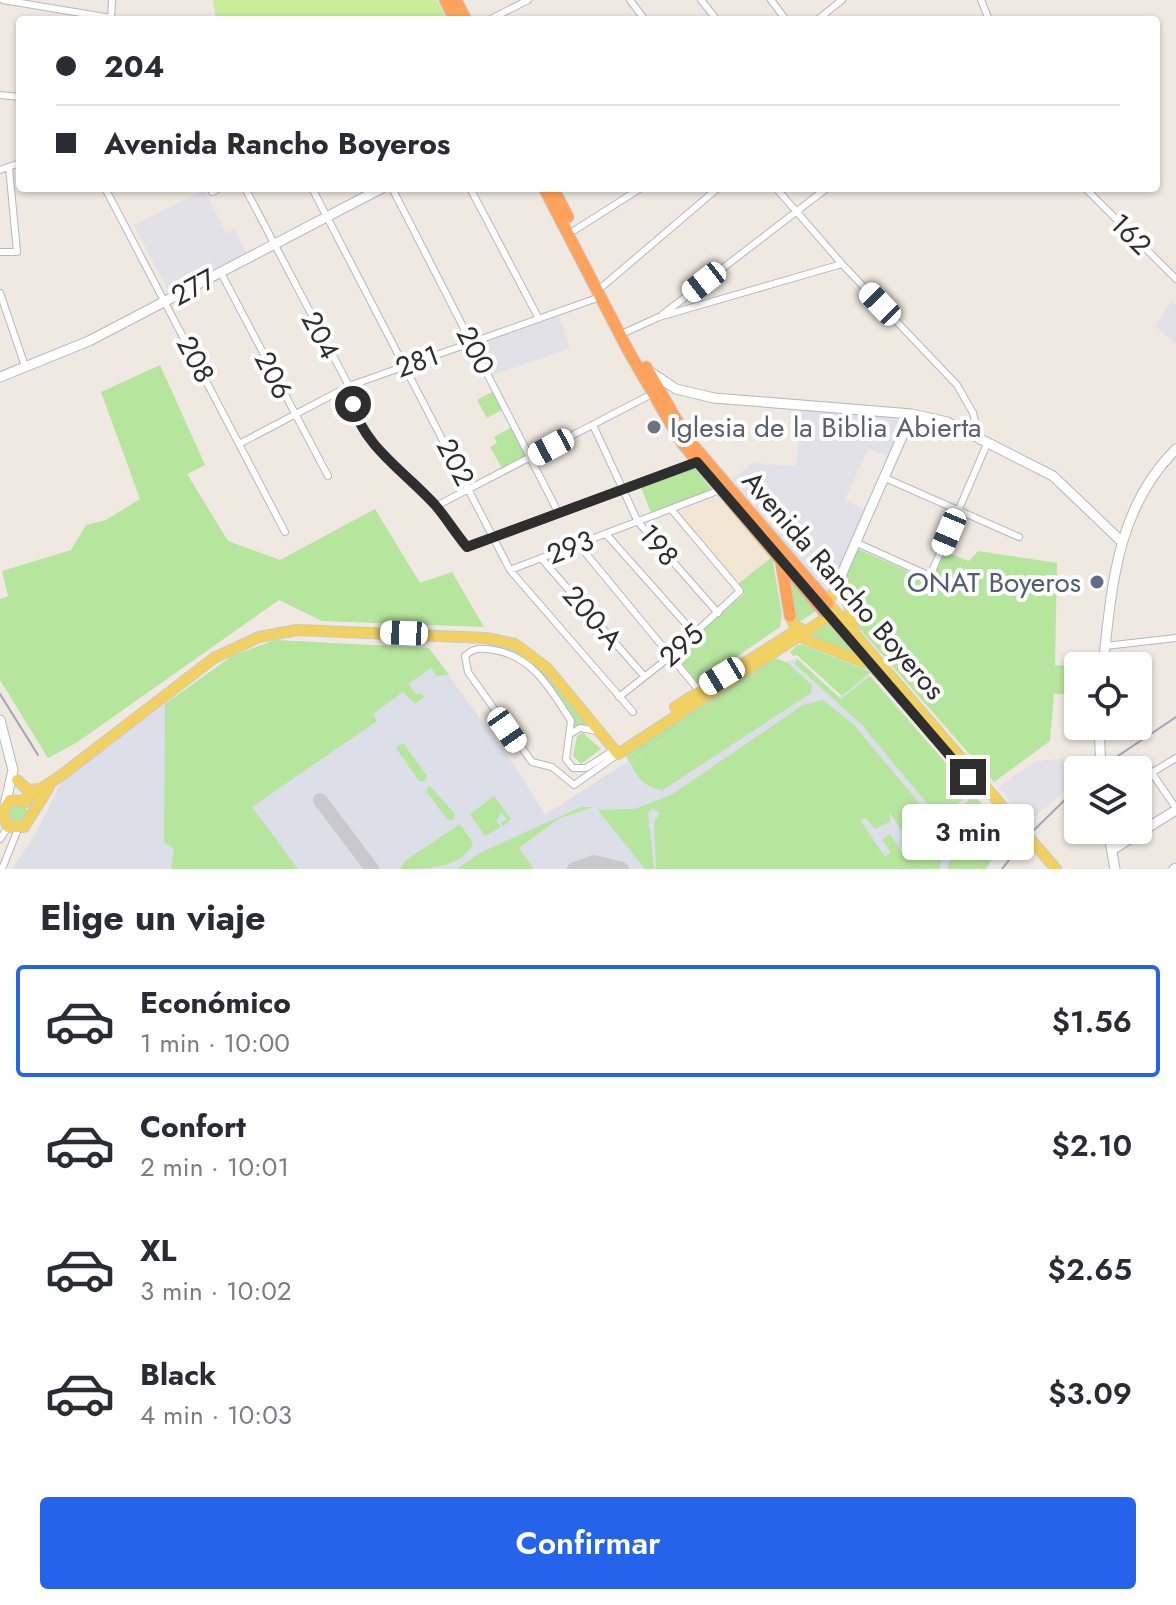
<!DOCTYPE html>
<html lang="es">
<meta charset="utf-8">
<style>
body{margin:0;font-family:Jost,sans-serif;background:#f2f2f3;color:#2b2b33;height:100vh;display:flex;flex-direction:column;font-size:30px;white-space:nowrap}
*{box-sizing:border-box;margin:0}
p{font-size:26px;color:#7c7c81}
.icon{flex:none;width:44px;height:44px;fill:none;stroke:currentColor;stroke-width:2;stroke-linecap:round;stroke-linejoin:round}
.map{position:relative;height:869px;overflow:hidden}
.details{display:flex;flex-direction:column;background:#fff;flex:1}
.details>*{flex:none}
.hud{position:absolute;left:16px;top:16px;width:1144px;height:176px;border-radius:8px;box-shadow:0 2px 6px #0004;display:grid;align-content:center;height:176px;padding:0 40px;background:#fff}
.controls{position:absolute;left:1064px;top:652px;display:grid;gap:16px}
.controls a{display:grid;place-items:center;width:88px;height:88px;border-radius:8px;background:#fff;box-shadow:0 2px 6px #0004;font-size:40px}
.end{position:absolute;width:36px;height:36px;margin:-18px;border:10px solid #2e2e2e;background:#fff;box-shadow:0 0 0 4px #fff}
.from{border-radius:50%}
.bubble{position:absolute;height:56px;border-radius:8px;background:#fff;box-shadow:0 2px 6px #0004;font-size:26px;font-weight:600;line-height:56px;text-align:center}
.car{position:absolute;width:24px;height:48px;margin:-24px -12px;border-radius:10px;box-shadow:0 0 6px 2px #0007;background:linear-gradient(#fff 24%,#345 0 40%,#fff 0 76%,#345 0 86%,#fff 0)}
.hud b{display:flex;align-items:center;gap:28px;height:76px;font-size:30px}
.hud b+b{border-top:2px solid #e1e1e2}
.hud i{width:20px;height:20px;background:#2b2b33}
ul{padding:0;list-style:none}
li{display:flex;align-items:center;gap:24px;height:112px;margin:0 16px 12px;padding:0 24px;border:4px solid transparent;border-radius:8px}
li div{flex:1}
li b{display:block;font-size:30px}
li em{font-style:normal;font-weight:600}
li.current{border-color:#2563eb}
li>.icon{width:72px;height:72px;stroke-width:1.5}
h2{padding:0 40px;font-size:36px;line-height:96px}
.cta{display:flex;gap:16px;margin-top:auto;padding:16px 40px}
.cta a{flex:1;height:92px;border-radius:8px;background:#2563eb;color:#fff;font-size:32px;font-weight:600;line-height:92px;text-align:center}
.map>svg:first-child{display:block}
.industrial{fill:#e3e1e8}
.education{fill:#f0e6d1}
.airport{fill:#dcdee8}
.green{fill:#b6e59e}
.pitch{fill:#c9ec9a}
.lines{fill:none;stroke-linecap:round;stroke-linejoin:round}
.taxiway{stroke:#c9c8cc;stroke-width:14}
.street-casing{stroke:#b4b7c1;stroke-width:8}
.secondary-casing{stroke:#b4b7c1;stroke-width:11}
.primary-casing{stroke:#c9c9c9;stroke-width:12}
.highway-casing{stroke:#c9c9c9;stroke-width:13}
.street{stroke:#fff;stroke-width:6}
.secondary{stroke:#fff;stroke-width:9}
.primary{stroke:#f2d163;stroke-width:10}
.highway{stroke:#ffa35c;stroke-width:11}
.rail{stroke:#a3a6b8;stroke-width:2}
.route{stroke:#2e2e2e;stroke-width:10}
.worship-dot{fill:#6b7280;stroke:#fff;stroke-width:3}
.service-dot{fill:#5c6f8a;stroke:#fff;stroke-width:3}
.labels{text-anchor:middle;stroke-width:8;stroke-linejoin:round;paint-order:stroke}
.street-label{font-size:28px;fill:#2e2e2e;stroke:#fff}
.worship-label{font-size:28px;fill:#5b616d;stroke:#fff;text-anchor:start}
.service-label{font-size:28px;fill:#4e5e75;stroke:#fff;text-anchor:end}
</style>
<div class="map">
<svg width="1176" height="869" viewBox="0 0 1176 869">
<rect width="100%" height="100%" fill="#efe9e1"/>
<path class="industrial" d="M204 190 226 233 235 229 247 255 170 294 134 225Z
M1172 301 1176 305V344L1155 326Z
M559 316 570 348 494 375 478 345Z
M801 410 908 418 890 456 868 449 845 500 868 511 828 595 732 479 753 463 796 466Z
M1093 756 1094 766 1078 770V780L1028 822 998 787 1036 761Z"/>
<path class="education" d="M717 497 772 557 738 584 677 513Z"/>
<path class="airport" d="M275 640 429 648 520 774 545 815 773 667 797 658 839 697 867 673 1007 837 987 869H12L35 835 64 777 232 656Z"/>
<path class="green" d="M160 365 205 465 187 474 228 541 280 560 375 509 420 583 452 572 484 627 322 621 279 600 76 743 48 758 0 680V599L8 596 2 571 71 550 86 525 106 520 140 499 101 392Z
M494 391 504 409 487 418 477 400Z
M512 427 528 457 503 470 490 447 497 443 494 437Z
M694 467 712 490 651 513 641 487Z
M858 549 930 581 945 552 969 561 978 551 1057 563 1055 665 1078 667V695L1054 694 1050 741 994 782 857 626 854 595 845 577Z
M772 557 782 615 780 627 698 683 673 654 744 594 738 584Z
M789 577 816 611 798 623 795 622Z
M827 622 855 654 810 638 808 634Z
M275 640 429 648 449 675 437 676 431 668 408 684 416 695 419 693 424 697 415 704 403 692 373 714 377 721 252 807 298 869H171L174 849 164 842 165 704 232 656Z
M497 645C540 654 561 692 587 724L574 726 573 718C541 673 536 653 478 646Z
M797 645H803L871 672 842 696 797 655 793 656 790 652Z
M772 657 788 663 812 685 811 693 663 790C646 789 636 776 630 762L737 691 629 762 625 754Z
M797 659 841 699 870 676 971 792 944 815 935 813 861 724 795 664Z
M823 700 853 724 935 822 910 845 889 811 891 824 889 822 875 829 866 818 860 820 885 857 891 852 882 840 890 834 905 856 935 829 940 830 945 846 939 869H656L654 822 660 813 652 808 648 813 654 869H645L598 810 635 809 671 795 803 705Z
M583 733 601 749 581 764 573 756 577 736Z
M403 743 427 776 425 781H419L396 748Z
M429 785 455 814 453 821 448 820 426 791Z
M974 795 1009 835 985 869H947L954 845 947 820Z
M494 796 511 819 503 826 501 823 507 819 501 813 496 821 501 827 485 836 470 814Z
M8 814a10 10 0 1 1 20 0a10 10 0 1 1-20 0Z
M581 807H594L558 819 519 848 534 869H457L480 853Z
M460 824 473 843C462 869 425 869 400 869L406 860Z"/>
<path class="pitch" d="M213 0H437L447 20H216Z"/>
<g class="lines">
<path class="taxiway" d="M320 800 372 869
M574 869 594 862 622 869"/>
<g class="street-casing">
<path id="street" d="M3 0 111 18
M630 0 645 20
M701 0 717 20
M771 0 786 20
M981 0 989 20
M111 20 112 0
M489 20 528 0
M817 20 842 0
M0 95 20 97
M0 170 20 163
M105 188 285 532
M245 188 349 386 357 421 368 437 436 506 466 546 697 462
M312 188 510 570 633 712
M392 188 558 512
M470 188 539 319
M776 188 842 264 957 385 973 413 980 441
M1085 188 1176 279
M212 192 220 188
M575 230 641 188
M0 252H17L9 167
M221 273 328 476
M603 286 718 188
M0 293 25 366
M662 315 827 188
M626 332 659 317 842 264
M593 425 638 522 718 613
M241 443 349 386 600 297
M885 478 1019 537
M436 506 652 394
M606 534 693 632
M857 543 930 576 987 444
M578 544 701 693
M541 558 644 676
M510 570 720 490
M1105 646 1176 638
M619 697 667 659 740 591 671 509
M570 734 580 728 597 731
M614 750 586 768H573L566 759 571 721C551 690 533 656 494 650 483 648 474 647 465 656L468 672 532 762 552 767 574 785 618 754
M1111 770 1145 763 1176 808
M1153 772 1176 758
M0 839 8 827
M2 869 18 829"/>
</g>
<g class="secondary-casing">
<path id="secondary" d="M652 373 676 389 714 398 912 414 947 422 1053 476 1121 541
M0 377 89 341 382 188
M836 587 912 414
M1103 666C1112 586 1116 509 1176 449
M0 720 13 770 5 805
M1099 726 1101 770
M1108 830 1115 869
M1112 850 1176 810
M1174 869 1176 868"/>
</g>
<g class="primary-casing">
<path id="primary" d="M828 603 1056 869
M827 606 836 587 845 586 854 633
M826 613 881 676
M790 616 800 637 866 663
M675 707 800 628
M17 780 28 790 40 789
M23 800 59 777 214 658 259 637 297 630 486 638 515 644 547 668 618 754 828 617
M2 812 8 827H24L49 787
M0 815 10 800 26 802"/>
</g>
<g class="highway-casing">
<path id="highway" d="M445 0 455 20
M456 0 466 20
M544 188 629 352 682 443 824 612
M553 188 568 217
M646 367 687 438 828 603
M781 561 790 616"/>
</g>
<use href="#street" class="street"/>
<use href="#secondary" class="secondary"/>
<use href="#primary" class="primary"/>
<use href="#highway" class="highway"/>
<path class="rail" d="M0 694 38 755
M1097 770 1176 717
M1002 869 1028 836 1078 787"/>
</g>
<g class="lines">
<path class="route" d="M353 404C363 447 408 474 436 506 447 519 456 534 467 547L697 462 968 777"/>
</g>
<circle class="worship-dot" cx="654" cy="427" r="8"/>
<circle class="service-dot" cx="1097" cy="582" r="8"/>
<g class="labels">
<g class="street-label">
<text transform="translate(1131 234) rotate(45)" y="10">162</text>
<text transform="translate(193 287) rotate(-28)" y="10">277</text>
<text transform="translate(321 335) rotate(62)" y="10">204</text>
<text transform="translate(476 350) rotate(63)" y="10">200</text>
<text transform="translate(196 359) rotate(62)" y="10">208</text>
<text transform="translate(417 361) rotate(-20)" y="10">281</text>
<text transform="translate(274 375) rotate(63)" y="10">206</text>
<text transform="translate(456 462) rotate(63)" y="10">202</text>
<text transform="translate(659 545) rotate(50)" y="10">198</text>
<text transform="translate(570 547) rotate(-21)" y="10">293</text>
<text transform="translate(844 585) rotate(49)" y="10">Avenida Rancho Boyeros</text>
<text transform="translate(593 617) rotate(49)" y="10">200-A</text>
<text transform="translate(681 645) rotate(-42)" y="10">295</text>
</g>
<g class="worship-label">
<text x="670" y="437">Iglesia de la Biblia Abierta</text>
</g>
<g class="service-label">
<text x="1081" y="592">ONAT Boyeros</text>
</g>
</g>
</svg>
<div class="controls">
<a><svg class="icon" aria-label="locate" viewBox="0 0 24 24"><circle cx="12" cy="12" r="6"/><path d="M12 2v4M12 18v4M2 12h4M18 12h4"/></svg></a>
<a><svg class="icon" aria-label="layers" viewBox="0 0 24 24"><path d="M12 4l9 5-9 5-9-5zM3 14l9 5 9-5"/></svg></a>
</div>
<i class="end from" style="left:353px;top:404px"></i>
<i class="end" style="left:968px;top:777px"></i>
<div class="bubble" style="left:902px;top:804px;width:132px">3 min</div>
<i class="car" style="left:704px;top:282px;rotate:232deg"></i>
<i class="car" style="left:880px;top:304px;rotate:316deg"></i>
<i class="car" style="left:551px;top:447px;rotate:242deg"></i>
<i class="car" style="left:949px;top:532px;rotate:203deg"></i>
<i class="car" style="left:404px;top:633px;rotate:272deg"></i>
<i class="car" style="left:722px;top:676px;rotate:239deg"></i>
<i class="car" style="left:507px;top:730px;rotate:145deg"></i>
<div class="hud">
<b><i class="from"></i>204</b>
<b><i></i>Avenida Rancho Boyeros</b>
</div>
</div>
<section class="details">
<h2>Elige un viaje</h2>
<ul>
<li class="current"><svg class="icon" aria-label="car" viewBox="0 0 24 24"><path d="M5 17H2v-5l4-1 3-4h7l3 4 3 1v5h-3M9 17h6M6 11h13"/><circle cx="7" cy="17" r="2"/><circle cx="17" cy="17" r="2"/></svg><div><b>Económico</b><p>1 min · 10:00</p></div><em>$1.56</em></li>
<li><svg class="icon" aria-label="car" viewBox="0 0 24 24"><path d="M5 17H2v-5l4-1 3-4h7l3 4 3 1v5h-3M9 17h6M6 11h13"/><circle cx="7" cy="17" r="2"/><circle cx="17" cy="17" r="2"/></svg><div><b>Confort</b><p>2 min · 10:01</p></div><em>$2.10</em></li>
<li><svg class="icon" aria-label="car" viewBox="0 0 24 24"><path d="M5 17H2v-5l4-1 3-4h7l3 4 3 1v5h-3M9 17h6M6 11h13"/><circle cx="7" cy="17" r="2"/><circle cx="17" cy="17" r="2"/></svg><div><b>XL</b><p>3 min · 10:02</p></div><em>$2.65</em></li>
<li><svg class="icon" aria-label="car" viewBox="0 0 24 24"><path d="M5 17H2v-5l4-1 3-4h7l3 4 3 1v5h-3M9 17h6M6 11h13"/><circle cx="7" cy="17" r="2"/><circle cx="17" cy="17" r="2"/></svg><div><b>Black</b><p>4 min · 10:03</p></div><em>$3.09</em></li>
</ul>
<div class="cta"><a>Confirmar</a></div>
</section>
